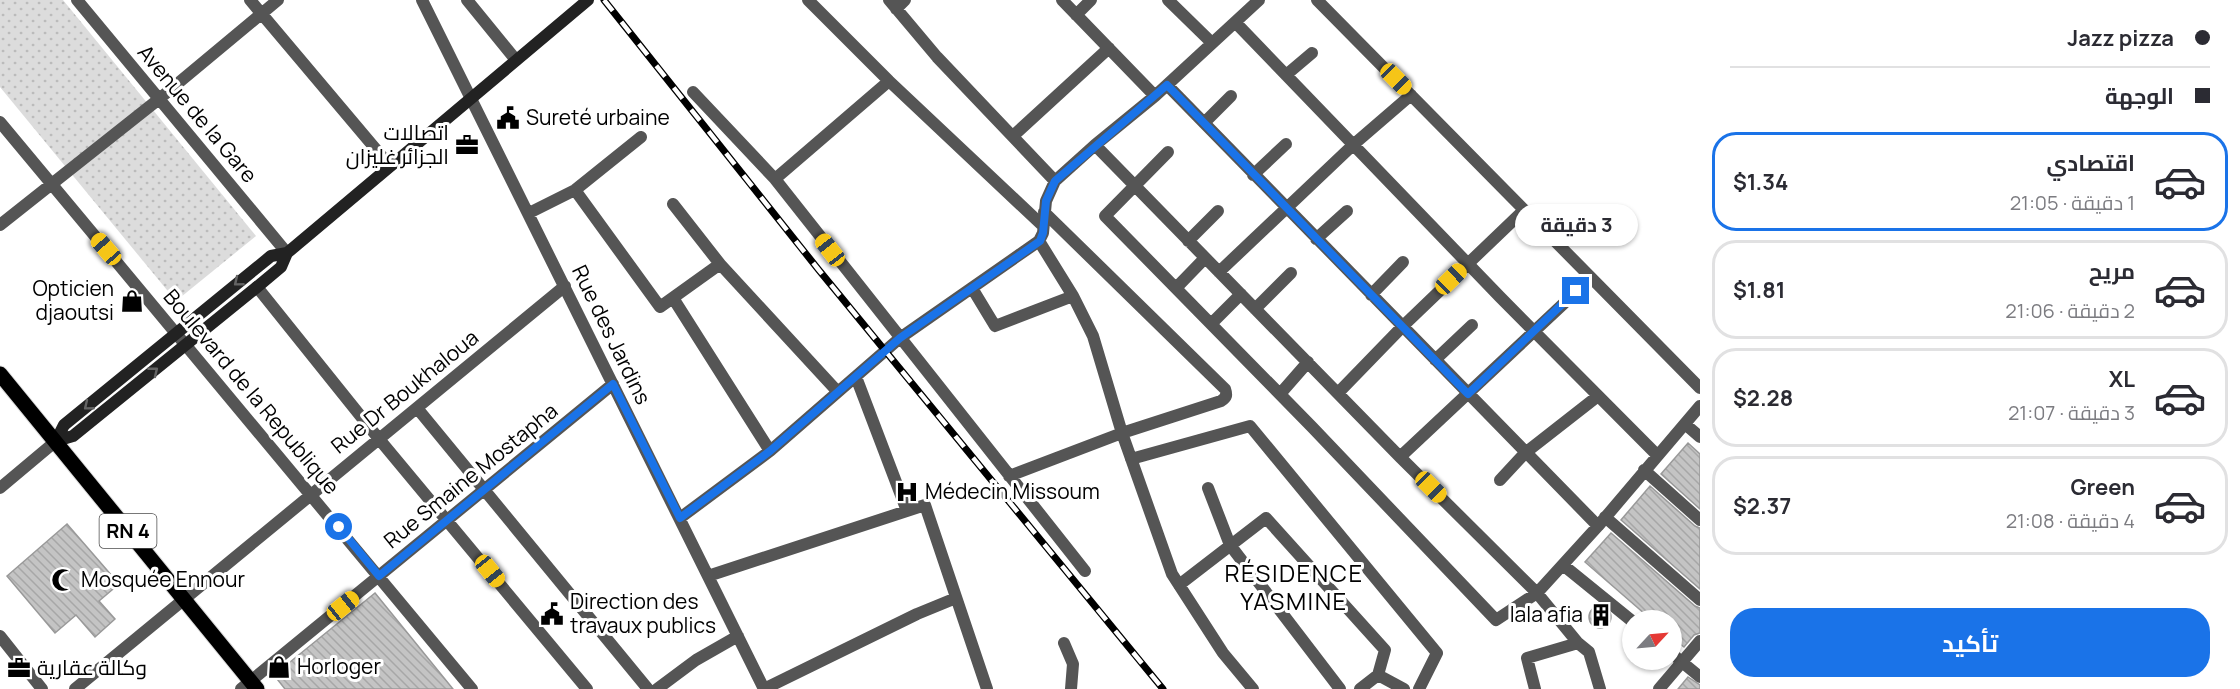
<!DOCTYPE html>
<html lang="ar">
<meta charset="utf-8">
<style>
body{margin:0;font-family:Manrope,Cairo,sans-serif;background:#f7f7f7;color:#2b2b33;direction:rtl;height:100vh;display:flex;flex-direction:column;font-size:22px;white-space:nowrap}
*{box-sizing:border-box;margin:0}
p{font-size:20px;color:#7c7c81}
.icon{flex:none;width:33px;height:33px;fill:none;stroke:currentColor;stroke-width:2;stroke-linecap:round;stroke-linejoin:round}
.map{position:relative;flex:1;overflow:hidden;direction:ltr}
.sheet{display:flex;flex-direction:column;background:#fff;width:540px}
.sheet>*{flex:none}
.hud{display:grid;align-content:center;height:132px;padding:0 30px;background:#fff}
.needle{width:39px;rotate:64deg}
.tools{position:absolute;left:1622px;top:610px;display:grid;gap:12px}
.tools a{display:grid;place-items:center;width:60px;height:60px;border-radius:50%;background:#fff;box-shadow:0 2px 4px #0004;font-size:30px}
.end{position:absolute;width:27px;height:27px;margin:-14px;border:8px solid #1a73e8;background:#fff;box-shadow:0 0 0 3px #fff}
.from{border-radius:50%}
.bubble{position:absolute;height:42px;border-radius:21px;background:#fff;box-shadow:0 2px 4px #0004;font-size:20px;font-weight:700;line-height:42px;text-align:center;direction:rtl}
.car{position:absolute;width:18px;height:36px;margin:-18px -9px;border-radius:8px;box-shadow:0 0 4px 2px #0007;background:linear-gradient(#f5c518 24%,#345 0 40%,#f5c518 0 76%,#345 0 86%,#f5c518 0)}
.hud b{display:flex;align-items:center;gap:21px;height:57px;font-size:22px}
.hud b+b{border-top:2px solid #e1e1e2}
.hud i{width:15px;height:15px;background:#2b2b33}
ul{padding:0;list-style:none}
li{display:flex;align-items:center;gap:18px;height:99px;margin:0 12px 9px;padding:0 18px;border:3px solid #e1e1e2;border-radius:24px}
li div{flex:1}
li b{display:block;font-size:22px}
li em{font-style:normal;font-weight:700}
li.selected{border-color:#1a73e8}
li>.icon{width:54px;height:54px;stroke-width:1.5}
.primary-button{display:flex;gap:12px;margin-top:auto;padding:12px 30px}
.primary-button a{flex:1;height:69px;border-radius:24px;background:#1a73e8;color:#fff;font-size:24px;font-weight:700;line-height:69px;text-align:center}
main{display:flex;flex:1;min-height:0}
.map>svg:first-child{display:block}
.park{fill:url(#park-dots)}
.building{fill:url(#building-back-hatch);stroke:#999;stroke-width:1.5}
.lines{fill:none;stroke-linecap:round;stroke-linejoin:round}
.primary-casing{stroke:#dbdbdb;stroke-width:17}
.street{stroke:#555;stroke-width:12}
.secondary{stroke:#222;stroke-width:12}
.primary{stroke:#000;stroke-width:15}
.rail-casing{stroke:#000;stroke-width:7}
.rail{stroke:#fff;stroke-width:4.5;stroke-dasharray:14;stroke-linecap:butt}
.oneway{stroke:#646464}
.route{stroke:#1a73e8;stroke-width:8}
.labels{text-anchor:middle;stroke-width:6;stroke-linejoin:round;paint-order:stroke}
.shield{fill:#fff;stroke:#4c4c4c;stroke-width:1.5}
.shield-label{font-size:20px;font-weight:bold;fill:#000}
.street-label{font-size:21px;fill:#000;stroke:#fff}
.poi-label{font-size:21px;fill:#000;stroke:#fff;text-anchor:start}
.quarter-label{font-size:24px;letter-spacing:1.5px;fill:#000;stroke:#fff}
</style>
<main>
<section class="sheet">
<div class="hud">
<b><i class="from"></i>Jazz pizza</b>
<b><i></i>الوجهة</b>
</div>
<ul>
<li class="selected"><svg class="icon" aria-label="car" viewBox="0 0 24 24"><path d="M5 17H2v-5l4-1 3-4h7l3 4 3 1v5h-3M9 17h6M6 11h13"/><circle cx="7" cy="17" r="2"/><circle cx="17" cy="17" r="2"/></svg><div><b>اقتصادي</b><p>1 دقيقة · 21:05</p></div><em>$1.34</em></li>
<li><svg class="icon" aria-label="car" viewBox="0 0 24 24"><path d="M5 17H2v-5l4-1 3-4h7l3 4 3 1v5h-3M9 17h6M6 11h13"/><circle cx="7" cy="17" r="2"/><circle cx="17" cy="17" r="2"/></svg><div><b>مريح</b><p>2 دقيقة · 21:06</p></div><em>$1.81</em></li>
<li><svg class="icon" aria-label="car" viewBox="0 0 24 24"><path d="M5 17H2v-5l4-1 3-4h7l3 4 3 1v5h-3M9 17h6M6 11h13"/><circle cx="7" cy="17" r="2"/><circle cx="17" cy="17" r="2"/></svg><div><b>XL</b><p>3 دقيقة · 21:07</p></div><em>$2.28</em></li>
<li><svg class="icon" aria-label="car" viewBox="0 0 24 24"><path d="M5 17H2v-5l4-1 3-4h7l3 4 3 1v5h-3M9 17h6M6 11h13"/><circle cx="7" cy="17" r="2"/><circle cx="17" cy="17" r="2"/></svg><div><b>Green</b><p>4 دقيقة · 21:08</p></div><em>$2.37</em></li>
</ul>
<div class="primary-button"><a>تأكيد</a></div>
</section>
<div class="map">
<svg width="1700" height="689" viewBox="0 0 1700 689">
<defs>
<pattern id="park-dots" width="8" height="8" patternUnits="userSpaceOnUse" patternTransform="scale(1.5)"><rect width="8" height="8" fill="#dcdcdc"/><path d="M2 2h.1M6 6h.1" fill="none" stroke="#bbb" stroke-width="1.8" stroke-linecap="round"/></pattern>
<pattern id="building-back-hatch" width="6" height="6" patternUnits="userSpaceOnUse" patternTransform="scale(1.5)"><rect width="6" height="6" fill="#c4c4c4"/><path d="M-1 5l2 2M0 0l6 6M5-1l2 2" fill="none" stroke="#a7a7a7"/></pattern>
</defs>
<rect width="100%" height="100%" fill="#fff"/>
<path class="park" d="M0 0H63L256 236 176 301 0 87Z"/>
<path class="building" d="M1688 443 1700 454V509L1661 474Z
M1650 486 1695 526 1700 528V589L1621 520Z
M67 524 119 584 99 601 115 619 95 637 76 615 55 633 7 576Z
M1611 533 1695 606 1700 608V633L1694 635 1684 647 1671 637V621H1653L1585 562Z
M375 593 453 689H285L274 675Z
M1589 617a11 11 0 1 1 22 0a11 11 0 1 1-22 0Z
M1688 677 1700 685V689H1678Z"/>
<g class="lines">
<g class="primary-casing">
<path id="primary" d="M0 374 257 689"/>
</g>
<path class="street" d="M77 0 287 253
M250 0 390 166
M422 0 764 689
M467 0 516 60
M808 0 889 81 1043 226
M889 0 937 57 1055 181
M1062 0 1155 96
M1168 0 1212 43
M1317 0 1700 388
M896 9 905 0
M1076 15 1091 0
M1235 22 1500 297 1657 455
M1286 75 1312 53
M1167 85 1598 526
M693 92 775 179 1085 571
M0 122 472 689
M1204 123 1231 96
M1013 136 1109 48
M1095 145 1400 457 1537 593 1578 643 1589 652 1600 689
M1168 152 1105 216 1312 427 1496 620 1537 593 1598 526 1700 406
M1253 175 1286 144
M775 179 889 81
M575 190 660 307 720 264 837 391
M673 204 720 264
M529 213 575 190 641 137
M0 225 159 99 278 0
M1316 239 1347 211
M1039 241 1073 296 1093 336 1122 433 1172 574 1223 653 1253 689
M1188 241 1218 211
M1219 272 1353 145 1411 95
M257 287 379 439 587 689
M972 288 995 326 1073 296
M1176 288 1205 258
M1371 295 1403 262
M673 298 770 451
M1255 309 1291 273
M1211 324 1241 294
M1435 360 1472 325
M856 377 907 511
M1338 393 1402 327 1524 210
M1280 394 1308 362
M417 408 648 689
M1685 424 1700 437
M1400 457 1591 278
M1131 459 1250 426 1437 653 1419 689
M1644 470 1700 520
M1009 476 1122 433 1221 401C1227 397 1227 395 1225 389L1044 212
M1500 480 1525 453 1598 396
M0 488 56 441
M1208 488 1230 545 1340 689
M1605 517 1700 600
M680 518 770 451 900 338 1039 241 1043 233 1046 201 1055 181 1095 145 1155 96 1259 0
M1563 565 1632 621
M708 576 925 505 987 689
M1179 585 1266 518 1385 650 1378 675 1360 689
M0 636 42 689
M1064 643 1073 664 1071 689
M1671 653 1700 677
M1378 675 1404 689
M75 689 565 286
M241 689 613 384
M657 689 696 660 738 636
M764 689 917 614 956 598
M1535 689 1527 658 1578 643
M1659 689 1700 641"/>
<path class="secondary" d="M56 441 73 436 257 287 281 267 287 253 588 0
M56 441 64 425 271 256 287 253"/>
<use href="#primary" class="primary"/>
<g class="rail-casing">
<path id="rail" d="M604 0 818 269 1163 689"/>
</g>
<use href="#rail" class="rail"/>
</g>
<defs><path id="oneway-chevron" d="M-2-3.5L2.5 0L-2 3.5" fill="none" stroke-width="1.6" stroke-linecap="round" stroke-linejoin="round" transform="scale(1.5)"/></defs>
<g class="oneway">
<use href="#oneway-chevron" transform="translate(238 282) rotate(141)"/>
<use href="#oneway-chevron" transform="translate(154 371) rotate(-39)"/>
<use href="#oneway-chevron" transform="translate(88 406) rotate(141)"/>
</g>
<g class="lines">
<path class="route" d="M339 527 379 576 613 384 680 518 770 451 900 338 1040 241 1043 233 1046 201 1055 181 1167 85 1468 394 1576 291"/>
</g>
<defs>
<g id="civic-bare" transform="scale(1.8)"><path d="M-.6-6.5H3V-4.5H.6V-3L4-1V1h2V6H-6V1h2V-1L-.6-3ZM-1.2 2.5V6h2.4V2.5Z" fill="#000" stroke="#fff" stroke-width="2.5" paint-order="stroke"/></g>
<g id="office-bare" transform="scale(1.8)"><path d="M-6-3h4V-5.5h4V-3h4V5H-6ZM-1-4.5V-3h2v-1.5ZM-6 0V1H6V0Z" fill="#000" stroke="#fff" stroke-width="2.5" paint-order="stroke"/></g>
<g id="shop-bare" transform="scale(1.8)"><path d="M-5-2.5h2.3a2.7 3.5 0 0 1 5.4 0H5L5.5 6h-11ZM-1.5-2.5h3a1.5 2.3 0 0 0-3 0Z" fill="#000" stroke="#fff" stroke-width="2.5" paint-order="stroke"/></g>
<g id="hospital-bare" transform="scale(1.8)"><path d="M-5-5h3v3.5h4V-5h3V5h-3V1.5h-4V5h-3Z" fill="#000" stroke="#fff" stroke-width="2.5" paint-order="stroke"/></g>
<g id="mosque-bare" transform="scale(1.8)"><path d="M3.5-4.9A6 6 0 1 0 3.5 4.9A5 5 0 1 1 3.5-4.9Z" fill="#000" stroke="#fff" stroke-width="2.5" paint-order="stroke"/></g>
<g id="building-bare" transform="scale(1.8)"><path d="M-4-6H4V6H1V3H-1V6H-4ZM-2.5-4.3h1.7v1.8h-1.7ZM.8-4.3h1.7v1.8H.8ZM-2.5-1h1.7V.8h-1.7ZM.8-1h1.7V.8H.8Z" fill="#000" stroke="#fff" stroke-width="2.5" paint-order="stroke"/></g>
</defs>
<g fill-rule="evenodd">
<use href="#civic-bare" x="508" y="118"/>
<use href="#office-bare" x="467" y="145"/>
<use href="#shop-bare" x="132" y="301"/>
<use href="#hospital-bare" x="907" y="492"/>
<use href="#mosque-bare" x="63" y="580"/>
<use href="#civic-bare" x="552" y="614"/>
<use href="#building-bare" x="1601" y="615"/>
<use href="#shop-bare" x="279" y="667"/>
<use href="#office-bare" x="19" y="668"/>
</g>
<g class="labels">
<rect class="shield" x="99.5" y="514" width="57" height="34" rx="4.5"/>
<g class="shield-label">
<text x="128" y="538">RN 4</text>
</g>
<g class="street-label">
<text transform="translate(197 114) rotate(50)" y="7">Avenue de la Gare</text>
<text transform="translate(611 335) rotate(64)" y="7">Rue des Jardins</text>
<text transform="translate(251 392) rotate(50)" y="7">Boulevard de la Republique</text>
<text transform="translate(405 392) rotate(-39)" y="7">Rue Dr Boukhaloua</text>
<text transform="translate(471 476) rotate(-39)" y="7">Rue Smaine Mostapha</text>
</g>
<g class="poi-label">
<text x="526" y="125">Sureté urbaine</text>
<text x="449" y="140" text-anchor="end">اتصالات<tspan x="449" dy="24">الجزائر غليزان</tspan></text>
<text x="114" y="296" text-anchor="end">Opticien<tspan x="114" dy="24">djaoutsi</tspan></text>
<text x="925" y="499">Médecin Missoum</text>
<text x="81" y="587">Mosquée Ennour</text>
<text x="570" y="609">Direction des<tspan x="570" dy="24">travaux publics</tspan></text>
<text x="1583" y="622" text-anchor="end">lala afia</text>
<text x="297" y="674">Horloger</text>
<text x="37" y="675">وكالة عقارية</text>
</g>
<g class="quarter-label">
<text x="1294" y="582">RÉSIDENCE<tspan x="1294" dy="28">YASMINE</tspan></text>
</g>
</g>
</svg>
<div class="tools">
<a><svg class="needle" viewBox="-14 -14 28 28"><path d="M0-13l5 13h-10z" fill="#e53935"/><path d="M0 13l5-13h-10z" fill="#7c7c81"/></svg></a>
</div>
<i class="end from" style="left:339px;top:527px"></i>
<i class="end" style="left:1576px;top:291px"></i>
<div class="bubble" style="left:1515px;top:204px;width:123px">3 دقيقة</div>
<i class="car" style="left:1396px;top:79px;rotate:135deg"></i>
<i class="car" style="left:106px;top:249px;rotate:319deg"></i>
<i class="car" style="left:830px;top:250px;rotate:322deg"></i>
<i class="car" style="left:1451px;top:279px;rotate:46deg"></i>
<i class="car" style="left:1431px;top:487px;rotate:135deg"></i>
<i class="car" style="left:490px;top:571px;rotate:141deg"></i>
<i class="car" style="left:343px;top:606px;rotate:51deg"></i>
</div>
</main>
